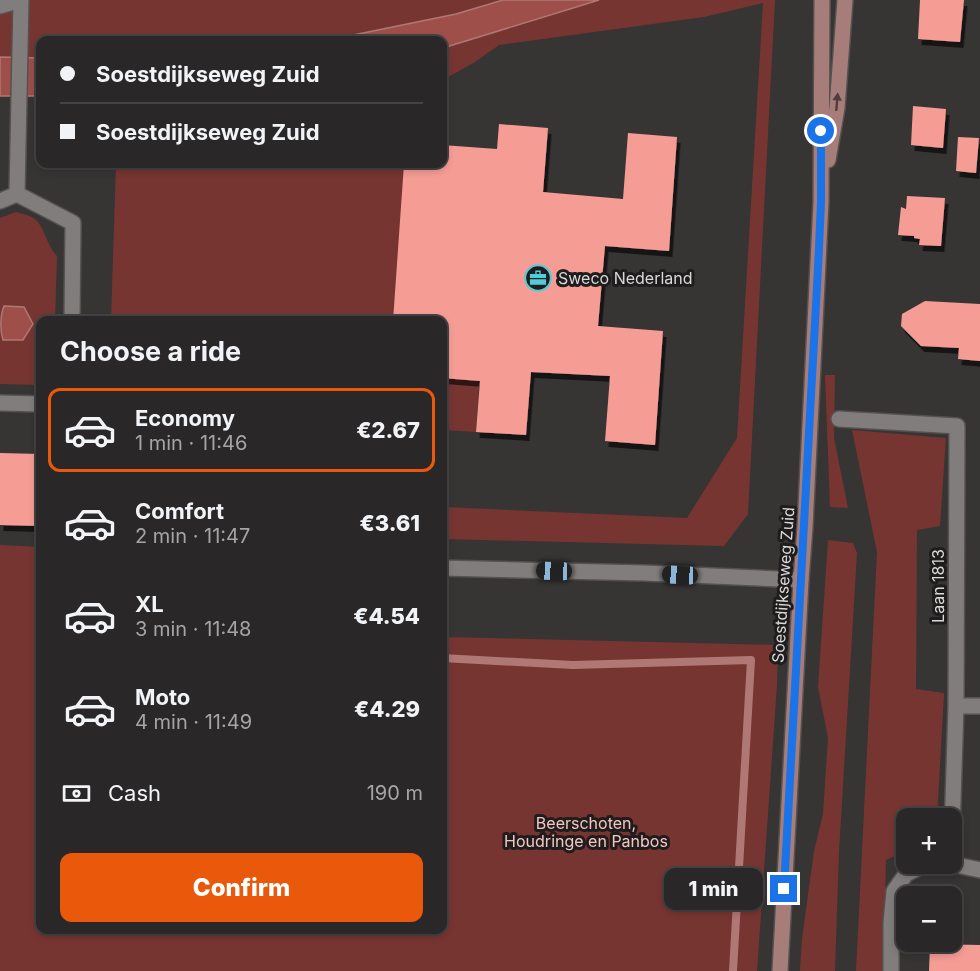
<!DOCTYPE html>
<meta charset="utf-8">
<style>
body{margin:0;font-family:Inter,sans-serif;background:#312f2f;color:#f1f3f6;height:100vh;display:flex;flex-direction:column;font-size:22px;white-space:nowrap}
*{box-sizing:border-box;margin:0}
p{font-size:20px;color:#a5a5a7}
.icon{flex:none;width:33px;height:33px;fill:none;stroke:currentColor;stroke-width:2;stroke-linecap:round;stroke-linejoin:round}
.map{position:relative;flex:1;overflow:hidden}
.drawer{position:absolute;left:36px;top:316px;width:411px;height:618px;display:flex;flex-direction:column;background:#292727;border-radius:12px;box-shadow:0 3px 9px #0003,0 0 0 2px #454444}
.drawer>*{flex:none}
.hud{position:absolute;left:36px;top:36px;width:411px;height:132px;border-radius:12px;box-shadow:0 3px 9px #0003,0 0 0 2px #454444;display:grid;align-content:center;height:132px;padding:0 24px;background:#292727}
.controls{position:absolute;left:896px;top:808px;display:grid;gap:12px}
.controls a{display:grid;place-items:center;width:66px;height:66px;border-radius:12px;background:#292727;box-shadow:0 3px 9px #0003,0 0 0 2px #454444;font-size:30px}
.end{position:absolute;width:27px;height:27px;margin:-14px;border:8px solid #1a73e8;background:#fff;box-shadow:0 0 0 3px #fff}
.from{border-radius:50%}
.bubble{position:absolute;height:42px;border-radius:12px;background:#292727;box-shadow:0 3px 9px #0003,0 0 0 2px #454444;font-size:20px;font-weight:800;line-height:42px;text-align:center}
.car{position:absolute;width:18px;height:36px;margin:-18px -9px;border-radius:8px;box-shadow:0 0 4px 2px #0007;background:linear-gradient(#222 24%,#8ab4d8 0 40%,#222 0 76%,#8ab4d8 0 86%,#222 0)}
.hud b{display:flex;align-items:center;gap:21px;height:57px;font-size:22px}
.hud b+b{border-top:2px solid #454444}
.hud i{width:15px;height:15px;background:#f1f3f6}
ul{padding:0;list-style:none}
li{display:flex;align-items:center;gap:18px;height:84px;margin:0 12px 9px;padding:0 12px;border:3px solid transparent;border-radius:12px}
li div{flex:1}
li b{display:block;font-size:22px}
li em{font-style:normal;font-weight:800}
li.current{border-color:#ea580c}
li>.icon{width:54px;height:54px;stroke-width:1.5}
h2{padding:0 24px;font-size:27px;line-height:72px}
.pay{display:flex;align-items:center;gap:15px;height:66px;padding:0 24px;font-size:22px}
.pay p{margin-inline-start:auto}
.action{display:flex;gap:12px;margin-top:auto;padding:12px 24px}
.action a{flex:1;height:69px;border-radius:12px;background:#ea580c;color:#fff;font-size:24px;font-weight:800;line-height:69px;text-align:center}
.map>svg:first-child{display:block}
.green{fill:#773531}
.water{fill:#9e4f49;stroke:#b07874;stroke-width:1.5}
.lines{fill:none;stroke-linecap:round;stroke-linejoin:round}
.stream{stroke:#b07874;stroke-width:8}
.building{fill:#f59d95;filter:url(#shadow)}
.lane-casing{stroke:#545150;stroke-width:18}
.street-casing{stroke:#545150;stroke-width:18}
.secondary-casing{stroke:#545150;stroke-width:18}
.lane{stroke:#817d7c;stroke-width:15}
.street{stroke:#817d7c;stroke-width:15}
.secondary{stroke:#a77d7a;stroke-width:15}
.oneway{fill:#4e3e3d}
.route{stroke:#1a73e8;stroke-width:8}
.labels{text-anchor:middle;stroke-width:6;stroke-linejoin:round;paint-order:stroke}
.poi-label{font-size:16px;fill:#dbd8d8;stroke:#1e1c1c;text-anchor:start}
.street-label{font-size:16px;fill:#dbd8d8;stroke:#1e1c1c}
.park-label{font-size:16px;fill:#f5c6c1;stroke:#1e1c1c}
</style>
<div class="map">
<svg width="980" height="971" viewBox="0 0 980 971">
<defs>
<filter id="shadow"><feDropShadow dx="3.5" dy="6" stdDeviation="0" flood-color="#0009"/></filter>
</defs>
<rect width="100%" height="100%" fill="#373434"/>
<path class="green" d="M0 0H503L456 14 329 40H40V58L0 57Z
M599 0H775L748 514 724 546 443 539V507L687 518 737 438 763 3 704 17 499 45 475 62 443 80V48Z
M116 164H405L394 321H111Z
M16 212C22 214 30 215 35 219 46 229 46 245 57 256L55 321H40V385L0 384V218Z
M482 340 476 432 443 430 442 378Z
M825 375H835L834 438 848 508 830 507Z
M852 430 946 438 940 526 917 530 916 689 944 693 937 819H906V851L886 860 883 971H856L877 552Z
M828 540 853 543 857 553 839 852 835 971H800L802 939 814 851 823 814 828 738 818 687Z
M0 545 40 547V930H442L443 637 778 645 777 685 757 971H0Z"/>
<path class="water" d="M503 0H599L443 48 442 40H329L456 14Z
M0 57 40 58V97L35 96H0Z
M4 306 24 307 33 324 23 340H3C0 330 0 316 4 306Z"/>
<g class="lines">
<path class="stream" d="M442 658 573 665 751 660 733 971"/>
</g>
<path class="building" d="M920 0H964L960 42 918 39Z
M913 106 946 109 943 148 911 145Z
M499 124 548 128 543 192 623 199 628 133 677 137 669 251 605 246 598 326 663 331 655 445 605 441 610 376 531 372 526 435 476 432 480 381 442 378V321H393L404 164H442V145L497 149Z
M958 137 979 138 976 173 956 171Z
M907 196 945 198 941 246 919 245 920 239 914 238V236L898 235 901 207 906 209Z
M925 301 980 304V361L958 359 959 348 921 346 901 326 902 314Z
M0 453 40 454V526L0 525Z
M930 944 980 945V971H929Z"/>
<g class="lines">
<g class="lane-casing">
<path id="lane" d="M0 6 21 0
M17 194 21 0
M0 201 17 194 73 223 72 321
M0 403 40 404
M442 568 644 573 801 580"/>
</g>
<g class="street-casing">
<path id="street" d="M839 419 957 426 956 706 951 864
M956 706H980
M952 864 980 870
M891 971V923L894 891 906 874 926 864"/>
</g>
<g class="secondary-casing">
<path id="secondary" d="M828 160 837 108 845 0
M780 971 801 580 805 527 821 202 822 0"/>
</g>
<use href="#lane" class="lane"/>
<use href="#street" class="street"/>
<use href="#secondary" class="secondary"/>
</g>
<defs><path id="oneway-solid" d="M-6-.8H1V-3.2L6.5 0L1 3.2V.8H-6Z" transform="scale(1.5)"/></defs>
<use class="oneway" href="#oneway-solid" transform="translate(837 102) rotate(-85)"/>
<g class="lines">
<path class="route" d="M784 889C796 676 808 462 819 248L821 202V131"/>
</g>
<defs>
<g id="office-ring" transform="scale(1.35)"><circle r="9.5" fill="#1e1c1c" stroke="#52cbd9" stroke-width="1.5"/><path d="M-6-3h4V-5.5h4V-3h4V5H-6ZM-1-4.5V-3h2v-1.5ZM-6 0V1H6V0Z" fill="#52cbd9"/></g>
</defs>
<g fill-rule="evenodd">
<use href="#office-ring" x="538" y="278"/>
</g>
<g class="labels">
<g class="poi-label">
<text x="558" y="284">Sweco Nederland</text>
</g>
<g class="street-label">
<text transform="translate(783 585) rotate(-86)" y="6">Soestdijkseweg Zuid</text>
<text transform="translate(938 586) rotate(-90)" y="6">Laan 1813</text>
</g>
<g class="park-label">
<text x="586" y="829">Beerschoten,<tspan x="586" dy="18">Houdringe en Panbos</tspan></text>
</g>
</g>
</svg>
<div class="controls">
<a>+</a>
<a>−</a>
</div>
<i class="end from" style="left:821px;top:131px"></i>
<i class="end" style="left:784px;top:889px"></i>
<div class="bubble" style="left:664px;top:868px;width:99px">1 min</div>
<i class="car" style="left:554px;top:571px;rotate:272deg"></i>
<i class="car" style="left:680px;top:575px;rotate:273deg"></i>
<div class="hud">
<b><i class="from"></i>Soestdijkseweg Zuid</b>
<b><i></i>Soestdijkseweg Zuid</b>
</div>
<section class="drawer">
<h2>Choose a ride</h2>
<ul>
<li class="current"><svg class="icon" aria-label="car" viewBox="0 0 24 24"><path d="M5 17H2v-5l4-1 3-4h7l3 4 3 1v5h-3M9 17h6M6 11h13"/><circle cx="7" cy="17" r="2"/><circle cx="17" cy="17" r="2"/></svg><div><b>Economy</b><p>1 min · 11:46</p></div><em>€2.67</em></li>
<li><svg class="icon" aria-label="car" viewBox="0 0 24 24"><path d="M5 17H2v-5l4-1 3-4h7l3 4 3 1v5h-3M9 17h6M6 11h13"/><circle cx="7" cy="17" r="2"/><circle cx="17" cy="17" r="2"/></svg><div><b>Comfort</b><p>2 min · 11:47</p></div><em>€3.61</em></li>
<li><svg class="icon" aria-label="car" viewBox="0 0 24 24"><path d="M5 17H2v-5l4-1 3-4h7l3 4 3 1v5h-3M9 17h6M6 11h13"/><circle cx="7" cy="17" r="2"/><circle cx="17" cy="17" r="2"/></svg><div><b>XL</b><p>3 min · 11:48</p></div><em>€4.54</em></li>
<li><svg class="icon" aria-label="car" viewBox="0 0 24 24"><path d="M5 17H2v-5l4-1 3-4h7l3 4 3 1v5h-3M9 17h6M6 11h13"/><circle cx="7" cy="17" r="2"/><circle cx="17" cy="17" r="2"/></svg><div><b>Moto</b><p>4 min · 11:49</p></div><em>€4.29</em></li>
</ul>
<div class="pay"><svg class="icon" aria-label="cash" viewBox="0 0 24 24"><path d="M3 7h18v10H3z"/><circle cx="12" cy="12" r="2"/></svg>Cash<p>190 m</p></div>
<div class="action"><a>Confirm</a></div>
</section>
</div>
